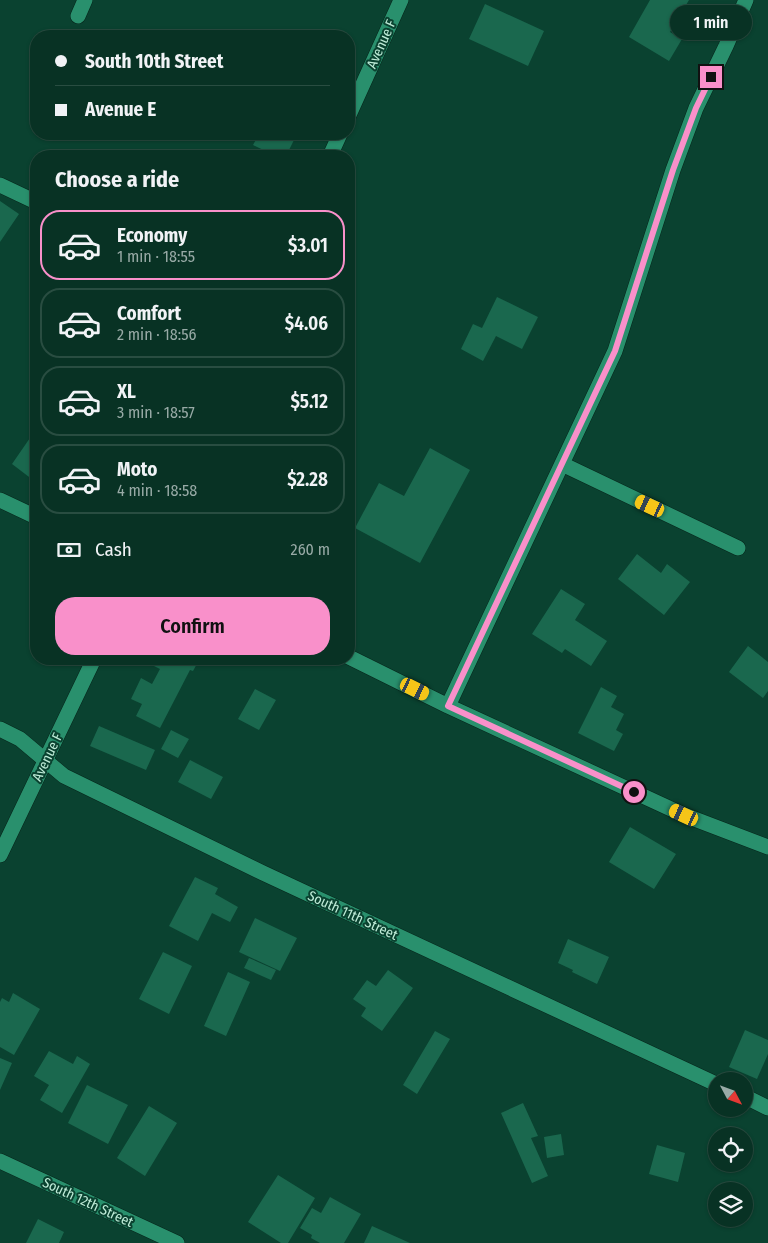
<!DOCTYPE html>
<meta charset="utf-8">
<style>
body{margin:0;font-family:"Fira Sans Condensed",sans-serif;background:#113a2c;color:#f1f3f6;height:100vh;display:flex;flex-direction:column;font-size:19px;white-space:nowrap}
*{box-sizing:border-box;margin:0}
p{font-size:16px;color:#98aaa6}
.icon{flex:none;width:28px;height:28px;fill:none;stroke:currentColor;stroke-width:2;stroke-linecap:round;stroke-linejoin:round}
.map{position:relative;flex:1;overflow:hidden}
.details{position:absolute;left:30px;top:150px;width:325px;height:515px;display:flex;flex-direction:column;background:#083224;border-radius:20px;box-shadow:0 1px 4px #0004,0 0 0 1px #294d41}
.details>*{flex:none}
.guide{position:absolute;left:30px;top:30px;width:325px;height:110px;border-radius:20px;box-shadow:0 1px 4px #0004,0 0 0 1px #294d41;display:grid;align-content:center;height:110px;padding:0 25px;background:#083224}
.needle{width:32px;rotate:131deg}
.fabs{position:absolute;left:708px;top:1072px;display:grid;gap:10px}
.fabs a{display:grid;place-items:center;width:45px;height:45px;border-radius:50%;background:#083224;box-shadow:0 1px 4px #0004,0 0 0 1px #294d41;font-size:25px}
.end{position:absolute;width:22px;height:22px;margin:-11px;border:6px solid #f990ca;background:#111;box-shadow:0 0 0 2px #111}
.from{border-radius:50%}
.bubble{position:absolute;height:35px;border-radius:18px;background:#083224;box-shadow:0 1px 4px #0004,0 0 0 1px #294d41;font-size:16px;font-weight:600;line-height:35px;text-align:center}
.car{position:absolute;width:15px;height:30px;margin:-15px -8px;border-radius:6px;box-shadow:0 0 4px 1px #0007;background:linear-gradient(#f5c518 24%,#345 0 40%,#f5c518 0 76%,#345 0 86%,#f5c518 0)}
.guide b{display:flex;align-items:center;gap:18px;height:48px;font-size:19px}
.guide b+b{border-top:1px solid #294d41}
.guide i{width:12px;height:12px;background:#f1f3f6}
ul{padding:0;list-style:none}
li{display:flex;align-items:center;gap:15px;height:70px;margin:0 10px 8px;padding:0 15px;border:2px solid #294d41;border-radius:20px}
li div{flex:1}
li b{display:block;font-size:19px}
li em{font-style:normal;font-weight:600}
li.on{border-color:#f990ca}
li>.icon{width:45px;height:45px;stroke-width:1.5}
h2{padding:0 25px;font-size:22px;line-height:60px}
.pay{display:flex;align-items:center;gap:12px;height:55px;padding:0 25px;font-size:19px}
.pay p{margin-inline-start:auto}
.cta{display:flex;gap:10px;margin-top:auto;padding:10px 25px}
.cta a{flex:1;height:58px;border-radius:20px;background:#f990ca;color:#111;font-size:20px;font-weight:600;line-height:58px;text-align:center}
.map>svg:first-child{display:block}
.building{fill:#1a684e}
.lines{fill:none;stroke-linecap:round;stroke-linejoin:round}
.minor-casing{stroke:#06251a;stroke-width:16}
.minor{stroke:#29906d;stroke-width:15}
.route{stroke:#f990ca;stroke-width:6}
.labels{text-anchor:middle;stroke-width:4;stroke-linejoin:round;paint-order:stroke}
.street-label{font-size:14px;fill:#bfecd8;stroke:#0a4230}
</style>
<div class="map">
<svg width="768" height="1243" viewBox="0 0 768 1243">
<rect width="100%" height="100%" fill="#0a4230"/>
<path class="building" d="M650 0H689L670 32 682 39 669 61 629 37Z
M485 4 544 31 528 66 469 39Z
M259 134H281L294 140 286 156H276L253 145Z
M0 201 19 214 0 242Z
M497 297 538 317 522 349 496 336 483 361 461 349 473 324 482 328Z
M32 435 36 438V476L33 480 12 464Z
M430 448 470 470 420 563 355 528 379 483 404 496Z
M637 554 661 573 667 564 690 582 664 615 618 579Z
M561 589 585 604 575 620 607 641 591 666 565 649 562 653 532 634Z
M748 646 768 662V691L763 698 729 672Z
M140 659H196L199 660 193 671 190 670 160 728 136 716 142 704 131 699 141 678 152 684 160 669Z
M601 687 617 696 611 707 624 714 616 730 623 734 614 751 578 733Z
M255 689 276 700 259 730 238 719Z
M99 726 155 750 146 770 90 746Z
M171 730 189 739 178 758 161 749Z
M190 760 223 777 211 799 178 782Z
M630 827 676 854 654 889 609 862Z
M195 877 218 888 215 894 238 907 230 922 212 913 198 941 169 926Z
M255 918 297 938 280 971 239 952Z
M568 939 609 957 597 984 572 972 573 970 558 963Z
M163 952 192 966 169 1014 139 999Z
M249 958 276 970 271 980 244 968Z
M388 970 413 988 382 1031 361 1016 366 1008 353 999 367 980 376 986Z
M228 972 250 982 226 1036 204 1026Z
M13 993 40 1009 14 1055 0 1047V1002L2 998 9 1002Z
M745 1030 768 1040V1054L757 1079 729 1067Z
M435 1031 450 1039 417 1094 403 1085Z
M49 1051 73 1064 77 1056 90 1064 62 1113 40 1100 49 1085 34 1076Z
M0 1058 12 1063 0 1090Z
M87 1085 128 1105 108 1144 68 1123Z
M523 1103 538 1136 531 1138 548 1176 532 1183 501 1113Z
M149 1106 177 1123 145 1176 117 1158Z
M561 1134 564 1155 547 1158 544 1137Z
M657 1145 685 1153 678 1182 649 1174Z
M278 1175 315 1198 288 1243H281L248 1222Z
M330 1197 361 1214 344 1243H320L311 1238 312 1235 300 1228 312 1208 321 1213Z
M38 1219 64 1232 59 1243H26Z
M372 1226 410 1243H364Z"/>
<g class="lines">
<g class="minor-casing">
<path id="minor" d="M78 16 85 0
M349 115 401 0
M330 156 340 134
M0 185 36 202
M562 464 738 548
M0 500 36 517
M349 657 448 706 684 815 768 847
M448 706 615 351 673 170 696 108 726 46 746 0
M0 729 20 739 64 776 263 873 716 1084
M0 855 94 659
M744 1096 768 1108
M0 1161 177 1243"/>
</g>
<use href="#minor" class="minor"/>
</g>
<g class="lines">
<path class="route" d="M634 792 448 706 615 351 673 170 696 108 711 77"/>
</g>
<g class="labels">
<g class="street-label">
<text transform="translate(381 44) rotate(-66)" y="5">Avenue F</text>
<text transform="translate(47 757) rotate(-64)" y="5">Avenue F</text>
<text transform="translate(353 915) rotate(25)" y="5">South 11th Street</text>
<text transform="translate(88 1202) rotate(25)" y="5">South 12th Street</text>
</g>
</g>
</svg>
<div class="fabs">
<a><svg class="needle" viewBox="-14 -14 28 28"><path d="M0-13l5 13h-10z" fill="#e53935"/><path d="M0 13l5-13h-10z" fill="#98aaa6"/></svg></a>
<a><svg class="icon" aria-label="locate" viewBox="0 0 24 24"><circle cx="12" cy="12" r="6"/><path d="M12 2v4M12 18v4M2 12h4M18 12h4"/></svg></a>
<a><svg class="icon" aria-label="layers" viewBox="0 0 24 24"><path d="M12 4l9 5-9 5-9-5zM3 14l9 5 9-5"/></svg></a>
</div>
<i class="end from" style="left:634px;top:792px"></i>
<i class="end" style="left:711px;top:77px"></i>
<div class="bubble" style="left:670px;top:5px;width:82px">1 min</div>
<i class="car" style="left:650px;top:506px;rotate:295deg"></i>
<i class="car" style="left:415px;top:689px;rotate:116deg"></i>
<i class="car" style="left:684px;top:815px;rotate:295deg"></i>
<div class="guide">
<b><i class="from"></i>South 10th Street</b>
<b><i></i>Avenue E</b>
</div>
<section class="details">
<h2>Choose a ride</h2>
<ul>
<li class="on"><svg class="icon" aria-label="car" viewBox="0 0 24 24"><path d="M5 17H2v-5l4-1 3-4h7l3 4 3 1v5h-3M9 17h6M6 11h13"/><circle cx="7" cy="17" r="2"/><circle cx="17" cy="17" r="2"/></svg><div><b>Economy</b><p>1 min · 18:55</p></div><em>$3.01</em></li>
<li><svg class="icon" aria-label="car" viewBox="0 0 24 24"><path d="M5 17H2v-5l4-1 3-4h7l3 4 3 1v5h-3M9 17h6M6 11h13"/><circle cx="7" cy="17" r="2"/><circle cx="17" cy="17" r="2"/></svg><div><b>Comfort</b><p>2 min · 18:56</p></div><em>$4.06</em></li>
<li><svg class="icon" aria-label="car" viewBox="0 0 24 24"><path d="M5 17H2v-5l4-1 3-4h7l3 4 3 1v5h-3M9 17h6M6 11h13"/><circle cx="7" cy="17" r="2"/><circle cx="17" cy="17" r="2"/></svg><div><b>XL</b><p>3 min · 18:57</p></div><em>$5.12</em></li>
<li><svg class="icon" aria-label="car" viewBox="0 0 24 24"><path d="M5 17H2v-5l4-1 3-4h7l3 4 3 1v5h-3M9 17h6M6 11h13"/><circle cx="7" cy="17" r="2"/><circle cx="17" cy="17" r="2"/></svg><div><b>Moto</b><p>4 min · 18:58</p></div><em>$2.28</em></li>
</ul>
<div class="pay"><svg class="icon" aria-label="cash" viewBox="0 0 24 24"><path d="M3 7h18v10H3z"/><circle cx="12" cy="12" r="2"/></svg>Cash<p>260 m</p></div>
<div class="cta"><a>Confirm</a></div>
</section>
</div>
